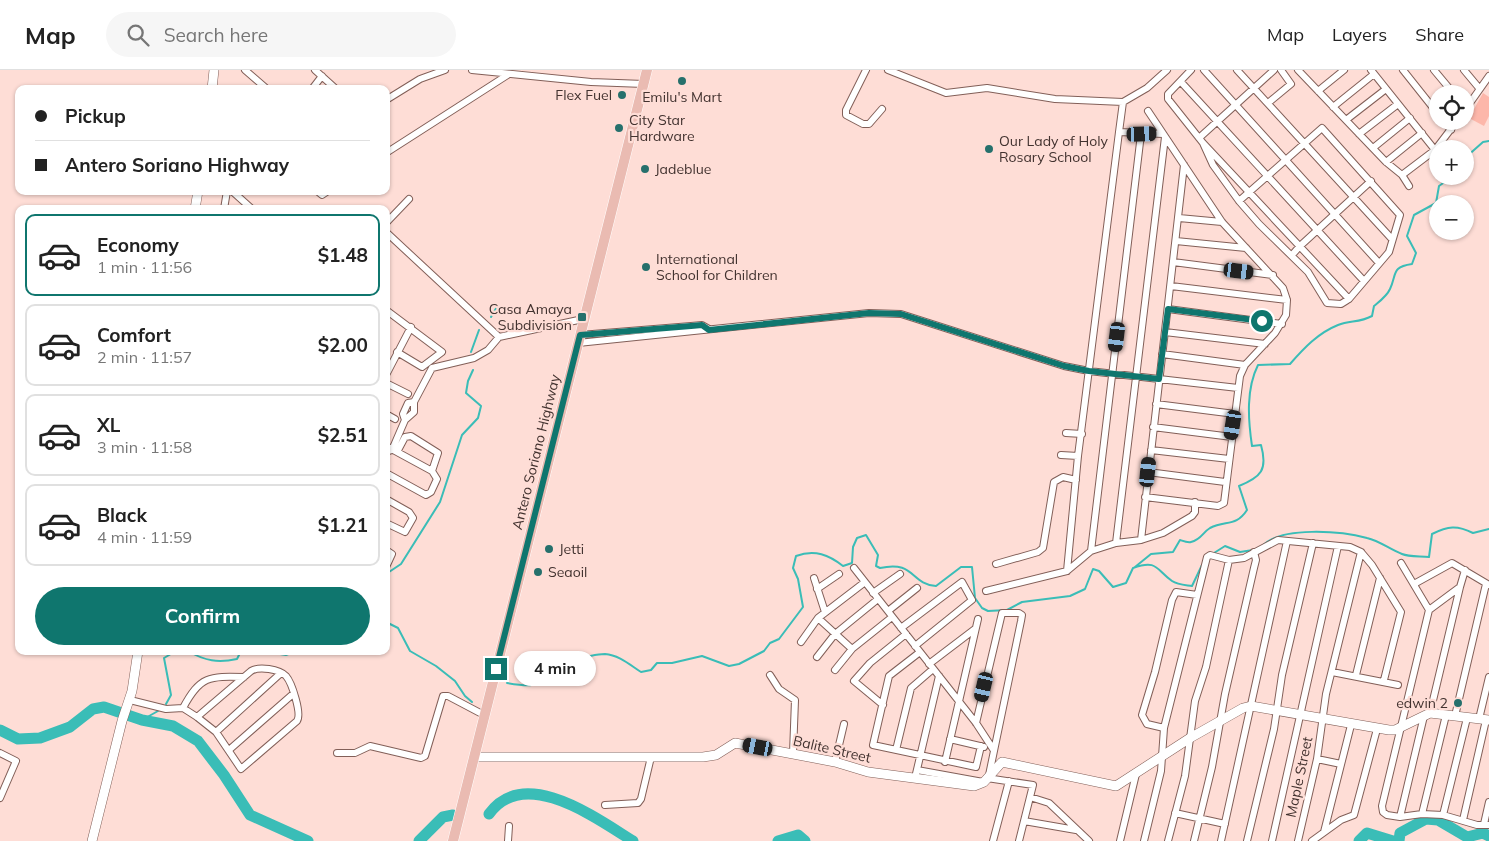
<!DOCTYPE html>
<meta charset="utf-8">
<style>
body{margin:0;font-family:Mulish,sans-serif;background:#f6f6f6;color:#222;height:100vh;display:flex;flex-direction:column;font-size:19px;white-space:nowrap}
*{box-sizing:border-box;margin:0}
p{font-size:16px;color:#767676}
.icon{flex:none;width:28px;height:28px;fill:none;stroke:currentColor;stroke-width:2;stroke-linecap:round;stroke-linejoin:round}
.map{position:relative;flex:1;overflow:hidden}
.details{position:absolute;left:15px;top:135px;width:375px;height:450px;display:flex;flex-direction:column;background:#fff;border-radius:10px;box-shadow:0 1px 4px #0004}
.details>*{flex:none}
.guide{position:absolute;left:15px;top:15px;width:375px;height:110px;border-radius:10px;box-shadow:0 1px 4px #0004;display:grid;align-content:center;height:110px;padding:0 20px;background:#fff}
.fabs{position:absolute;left:1429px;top:15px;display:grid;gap:10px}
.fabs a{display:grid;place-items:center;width:45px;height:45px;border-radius:50%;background:#fff;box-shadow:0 1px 4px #0004;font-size:25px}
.end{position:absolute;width:22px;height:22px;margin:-11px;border:6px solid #0f766e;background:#fff;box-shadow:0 0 0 2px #fff}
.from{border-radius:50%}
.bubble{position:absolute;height:35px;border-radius:18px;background:#fff;box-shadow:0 1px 4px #0004;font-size:16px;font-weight:700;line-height:35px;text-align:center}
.car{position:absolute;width:15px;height:30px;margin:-15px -8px;border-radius:6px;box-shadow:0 0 4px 1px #0007;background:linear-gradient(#222 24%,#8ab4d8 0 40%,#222 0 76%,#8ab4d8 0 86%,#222 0)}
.guide b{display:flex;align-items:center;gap:18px;height:48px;font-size:19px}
.guide b+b{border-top:1px solid #e0e0e0}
.guide i{width:12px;height:12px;background:#222}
ul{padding:9px 0 0;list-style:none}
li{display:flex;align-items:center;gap:15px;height:82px;margin:0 10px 8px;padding:0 10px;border:2px solid #e0e0e0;border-radius:10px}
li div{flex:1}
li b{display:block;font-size:19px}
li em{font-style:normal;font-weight:700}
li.active{border-color:#0f766e}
li>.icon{width:45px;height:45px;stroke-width:1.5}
.button{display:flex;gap:10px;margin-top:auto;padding:10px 20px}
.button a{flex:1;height:58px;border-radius:30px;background:#0f766e;color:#fff;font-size:20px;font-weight:700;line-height:58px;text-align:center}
header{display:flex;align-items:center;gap:30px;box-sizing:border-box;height:70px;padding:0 25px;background:#fff;border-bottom:1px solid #e0e0e0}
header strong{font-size:24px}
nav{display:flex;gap:28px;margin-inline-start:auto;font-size:18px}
.search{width:350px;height:45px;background:#f6f6f6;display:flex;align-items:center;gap:12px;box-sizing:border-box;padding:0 18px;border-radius:28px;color:#767676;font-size:19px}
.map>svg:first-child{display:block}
.green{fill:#fdb7aa}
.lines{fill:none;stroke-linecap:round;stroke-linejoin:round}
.stream{stroke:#3abdb7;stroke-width:2}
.river{stroke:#3abdb7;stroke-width:11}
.street-casing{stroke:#825f58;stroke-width:8}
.secondary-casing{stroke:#825f58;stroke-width:10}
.primary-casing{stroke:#fff;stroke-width:11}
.street{stroke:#fff;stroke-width:6}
.secondary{stroke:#fff;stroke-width:9}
.primary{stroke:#eabbb2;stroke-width:10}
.route{stroke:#0f766e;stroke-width:6}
.poi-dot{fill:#26706c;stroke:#feddd6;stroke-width:2}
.labels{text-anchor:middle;stroke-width:4.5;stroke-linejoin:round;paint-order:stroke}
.poi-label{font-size:14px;fill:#42322f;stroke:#feddd6;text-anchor:start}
.street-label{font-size:14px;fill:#42322f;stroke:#feddd6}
</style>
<header>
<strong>Map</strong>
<div class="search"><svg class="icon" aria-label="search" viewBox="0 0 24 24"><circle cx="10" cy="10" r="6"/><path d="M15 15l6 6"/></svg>Search here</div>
<nav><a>Map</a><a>Layers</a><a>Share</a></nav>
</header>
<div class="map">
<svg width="1489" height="771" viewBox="0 0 1489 771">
<rect width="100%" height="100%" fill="#feddd6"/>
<path class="green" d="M1483 23 1489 27V46L1484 56 1469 48Z"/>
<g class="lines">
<path class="stream" d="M1465 88 1483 72 1489 71
M491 247 498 235
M471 282 479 260
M1262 476C1281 456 1341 461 1367 468 1380 471 1389 479 1402 484 1409 487 1420 486 1429 487L1432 464C1448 456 1457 455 1473 463L1489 459
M1214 483 1225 476 1240 482 1253 480
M1135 497 1151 484 1173 482 1180 470C1183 471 1188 473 1191 472 1201 470 1203 462 1210 458 1226 450 1236 457 1247 440L1239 416C1261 407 1268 400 1261 375L1252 376C1248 349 1246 319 1258 295L1290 294C1304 278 1318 263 1338 255 1350 250 1359 253 1372 246L1374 236C1380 231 1387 226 1390 219 1397 204 1391 197 1412 194L1416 183 1407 166 1414 145 1436 133 1439 116 1453 106
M386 504 401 494 440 432 462 365 478 348 481 336 466 323 468 311 473 300
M386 552 398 558 410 581 436 596 455 611 465 626 472 632
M188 581C205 591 218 593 237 589L241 581
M262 581 286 585 296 581
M507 613C524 616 541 619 551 603 557 594 557 591 566 586 581 591 591 584 605 584 619 585 630 595 641 602L651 600 657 593H672L702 586 729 596 739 594 764 581 770 573 779 569 803 537 798 509 793 498 796 486C815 479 829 485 843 496L852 493 853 477 857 468 866 465 878 485 876 496 880 498C915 490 910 514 936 516L961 497H972L975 528 982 538 988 541 1007 540 1022 532 1070 526 1085 519 1093 499 1099 501 1113 517 1126 513 1133 498C1158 489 1156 500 1172 511 1178 515 1186 515 1192 516L1202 495
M166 634 171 625 164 588 176 581
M142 650 158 641"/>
<path class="river" d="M0 660 18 669 40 668 70 657 93 639 104 637 142 650 173 656 198 671 224 705 250 745 308 771
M489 744C524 695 596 748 633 771
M419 771 443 747 453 745
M778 771 798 765 805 771
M1359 771 1367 763 1393 771
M1399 771 1400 763 1426 749 1438 750 1467 767 1483 763 1489 766"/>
<g class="street-casing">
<path id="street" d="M245 0 267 19
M315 0 336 19
M472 0 591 12 644 14
M866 0 846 40V45L863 54H869L882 39
M888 0 946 23 987 18 1055 29 1123 32 1147 18 1167 0
M1191 0 1168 24V29L1203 73 1349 229
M1204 0 1379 193
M1237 0 1391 168
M1298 0 1386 92 1402 105 1409 116
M1371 0 1435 80
M1403 0 1438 44
M1434 0 1454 24
M1464 0 1479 18
M1181 12 1364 211
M312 19 322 6
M1318 21 1344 0
M386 30 420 9 445 0
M1268 33 1291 14 1281 0
M1333 37 1374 4
M1465 40 1489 6
M1346 50 1386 19
M1444 51 1451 60
M1119 62 1123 32
M1359 64 1398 34
M1199 68 1274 0
M1203 73 1213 95 1239 131 1259 154 1308 202 1327 233 1341 234 1349 229 1389 182 1400 145 1322 58 1239 131
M1373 78 1410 48
M386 83 509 4
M1386 92 1422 63
M1402 105 1435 80 1457 51
M232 121 252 139
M317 121 322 125 328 121
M224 139 227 121
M1179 148 1222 152
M386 153 409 129
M386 162 499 267 583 249
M1176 171 1246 178
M1292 185 1300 176 1371 111
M1173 192 1273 205
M1171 216 1287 230
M1168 239 1282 254
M386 240 442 282 422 297 397 282
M1165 262 1265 274
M580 265 691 256 702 255 709 259
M578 273 869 243 901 244 1064 296 1089 301 1238 318
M1162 284 1245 295
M386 305 411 257
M386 313 408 324
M1156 334 1235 344
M386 344 395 349
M405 350 414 342V332
M1153 357 1232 367
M1066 363 1082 364
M386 376 432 401 437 409 431 422 426 425 386 403
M1151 380 1229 389
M386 382 392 380 405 350 403 344 408 333 414 332 432 298 474 288 488 280 499 267
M397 382 405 367 411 366 438 383 432 401
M1061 385 1078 386
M1148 402 1225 412
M1145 427 1218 436 1224 433 1240 306 1245 295 1275 263 1286 245 1287 230 1283 218 1222 152 1148 41
M386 429 409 442 413 448 405 462 386 453
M1141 470 1184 95
M1116 473 1165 67
M386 480 392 484 386 497
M1091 481 1141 64
M1401 493 1429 540
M996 494 1038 482 1043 478 1054 412 1063 407 1076 410
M854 498 976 653 993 679
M1465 500 1460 517 1429 540 1382 736 1383 742 1387 745 1400 747 1422 744 1443 745 1477 755H1489
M1067 501 1078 386 1119 62 1163 64
M814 508 825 542
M1414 514 1452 493 1489 515
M817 519 839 504
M986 521 1067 501 1091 481 1116 473 1141 470 1163 463 1192 446 1195 442V432
M873 523 900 504
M888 541 917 518
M818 548 852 579
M901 558 962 512 972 530 915 576
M801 572 818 548 865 512
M920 582 889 606 873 675 976 697 981 676
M817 587 835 564 878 529
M929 594 975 559
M835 600 852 579 892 547
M1332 602 1398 615
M770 605 779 619 795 630 793 683
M1356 605 1380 508
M130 630 166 639 183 638 197 647 216 662 241 699 297 651C302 644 292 613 286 606 279 599 259 596 251 601L197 647
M883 635 854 611 870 593 906 564
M183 638C200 606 209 606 244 607
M1430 643 1460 517
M1455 646 1486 514
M1479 649 1489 607
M976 653 1002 543H1019L1022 545 1021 551 989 705
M1164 658 1147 654 1142 645 1155 602 1172 530 1176 522 1197 525
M216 662 281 603
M950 669 984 677
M229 680 293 624
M896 680 911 618 933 599
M0 683 16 691 0 728
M337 683H355L370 676 421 688 425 686 443 626H448L484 645
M1317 689 1341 694
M835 692 844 654
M945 692 978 549
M917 700 983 712
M915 708 939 606
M987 708 1033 715 1019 771
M1030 727 1049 733 1089 771
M605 735 638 733 641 729 651 687
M1175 743 1225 754
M1422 744 1446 645
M1443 745 1467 648
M1400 747 1424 646
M1463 750 1486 650
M1024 751 1076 760
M1484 754 1489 732
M1324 762 1351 655
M508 771 509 756
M993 771 1009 711
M1120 771 1136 704
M1144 771 1161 701 1164 658 1207 487 1210 485 1229 490 1244 488 1278 470 1350 477 1361 482 1372 495 1401 542 1384 610
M1168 771 1185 706 1195 631 1206 597 1229 490
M1194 771 1212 697 1225 624 1254 498 1256 490 1254 482
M1221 771 1287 471
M1247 771 1274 659 1282 605 1313 473
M1272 771 1338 476
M1298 771 1317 689 1326 624 1361 482
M1312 771 1341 750 1354 745 1377 659"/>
</g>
<g class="secondary-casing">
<path id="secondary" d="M212 19 214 0
M195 139 198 121
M474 687H703L716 685 735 673 835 692 868 702 974 716 984 712 1002 692 1116 716 1190 668 1243 638 1251 636 1389 660H1395L1430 643 1489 650
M92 771 122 651 132 621 138 581"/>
</g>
<g class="primary-casing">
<path id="primary" d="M453 771 647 0"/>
</g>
<use href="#street" class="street"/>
<use href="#secondary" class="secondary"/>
<use href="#primary" class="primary"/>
</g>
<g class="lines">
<path class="route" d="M496 599 580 265 691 256 702 255 709 260 869 243 901 244 1064 296 1089 301 1159 309 1168 239 1262 251"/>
</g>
<g class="poi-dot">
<circle cx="682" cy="11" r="5"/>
<circle cx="622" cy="25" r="5"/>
<circle cx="619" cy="58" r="5"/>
<circle cx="989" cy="79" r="5"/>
<circle cx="645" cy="99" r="5"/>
<circle cx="646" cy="197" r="5"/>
<rect x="577" y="242" width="10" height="10" rx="2.5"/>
<circle cx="549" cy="479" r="5"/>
<circle cx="538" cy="502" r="5"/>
<circle cx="1458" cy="633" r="5"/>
</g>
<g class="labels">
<g class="poi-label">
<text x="612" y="30" text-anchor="end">Flex Fuel</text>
<text x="682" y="32" text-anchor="middle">Emilu's Mart</text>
<text x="629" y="55">City Star<tspan x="629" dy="16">Hardware</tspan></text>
<text x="999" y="76">Our Lady of Holy<tspan x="999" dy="16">Rosary School</tspan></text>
<text x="655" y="104">Jadeblue</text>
<text x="656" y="194">International<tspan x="656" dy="16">School for Children</tspan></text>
<text x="572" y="244" text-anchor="end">Casa Amaya<tspan x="572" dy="16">Subdivision</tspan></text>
<text x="559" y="484">Jetti</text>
<text x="548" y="507">Seaoil</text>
<text x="1448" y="638" text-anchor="end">edwin 2</text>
</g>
<g class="street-label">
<text transform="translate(536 382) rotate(-76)" y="5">Antero Soriano Highway</text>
<text transform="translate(832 679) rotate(13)" y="5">Balite Street</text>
<text transform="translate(1299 707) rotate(-78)" y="5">Maple Street</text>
</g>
</g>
</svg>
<div class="fabs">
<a><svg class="icon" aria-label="locate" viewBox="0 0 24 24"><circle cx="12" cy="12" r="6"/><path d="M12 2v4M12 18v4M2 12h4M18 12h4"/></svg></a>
<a>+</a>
<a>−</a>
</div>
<i class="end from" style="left:1262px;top:251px"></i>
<i class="end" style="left:496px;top:599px"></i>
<div class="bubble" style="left:514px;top:581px;width:82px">4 min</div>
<i class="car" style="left:1142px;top:64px;rotate:88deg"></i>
<i class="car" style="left:1239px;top:201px;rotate:97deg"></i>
<i class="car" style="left:1117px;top:267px;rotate:187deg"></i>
<i class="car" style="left:1233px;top:355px;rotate:189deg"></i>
<i class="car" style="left:1148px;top:402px;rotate:6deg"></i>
<i class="car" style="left:984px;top:617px;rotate:193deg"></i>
<i class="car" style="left:758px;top:677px;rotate:281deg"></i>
<div class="guide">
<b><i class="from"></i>Pickup</b>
<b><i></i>Antero Soriano Highway</b>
</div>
<section class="details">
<ul>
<li class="active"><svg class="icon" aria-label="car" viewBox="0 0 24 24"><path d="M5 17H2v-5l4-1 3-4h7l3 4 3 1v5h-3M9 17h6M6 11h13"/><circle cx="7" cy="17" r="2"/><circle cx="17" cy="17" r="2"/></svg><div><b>Economy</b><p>1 min · 11:56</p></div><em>$1.48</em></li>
<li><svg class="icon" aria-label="car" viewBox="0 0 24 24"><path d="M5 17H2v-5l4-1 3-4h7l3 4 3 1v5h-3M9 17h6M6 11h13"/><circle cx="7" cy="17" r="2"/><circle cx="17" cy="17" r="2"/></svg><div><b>Comfort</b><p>2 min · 11:57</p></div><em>$2.00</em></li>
<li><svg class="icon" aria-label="car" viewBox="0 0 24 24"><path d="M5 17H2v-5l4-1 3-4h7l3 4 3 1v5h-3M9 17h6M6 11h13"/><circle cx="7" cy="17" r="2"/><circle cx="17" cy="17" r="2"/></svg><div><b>XL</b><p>3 min · 11:58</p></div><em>$2.51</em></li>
<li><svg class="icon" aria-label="car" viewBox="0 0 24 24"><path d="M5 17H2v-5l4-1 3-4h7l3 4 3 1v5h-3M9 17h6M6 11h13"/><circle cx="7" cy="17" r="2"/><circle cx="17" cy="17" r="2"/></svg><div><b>Black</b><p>4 min · 11:59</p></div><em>$1.21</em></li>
</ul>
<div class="button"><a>Confirm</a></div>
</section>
</div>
